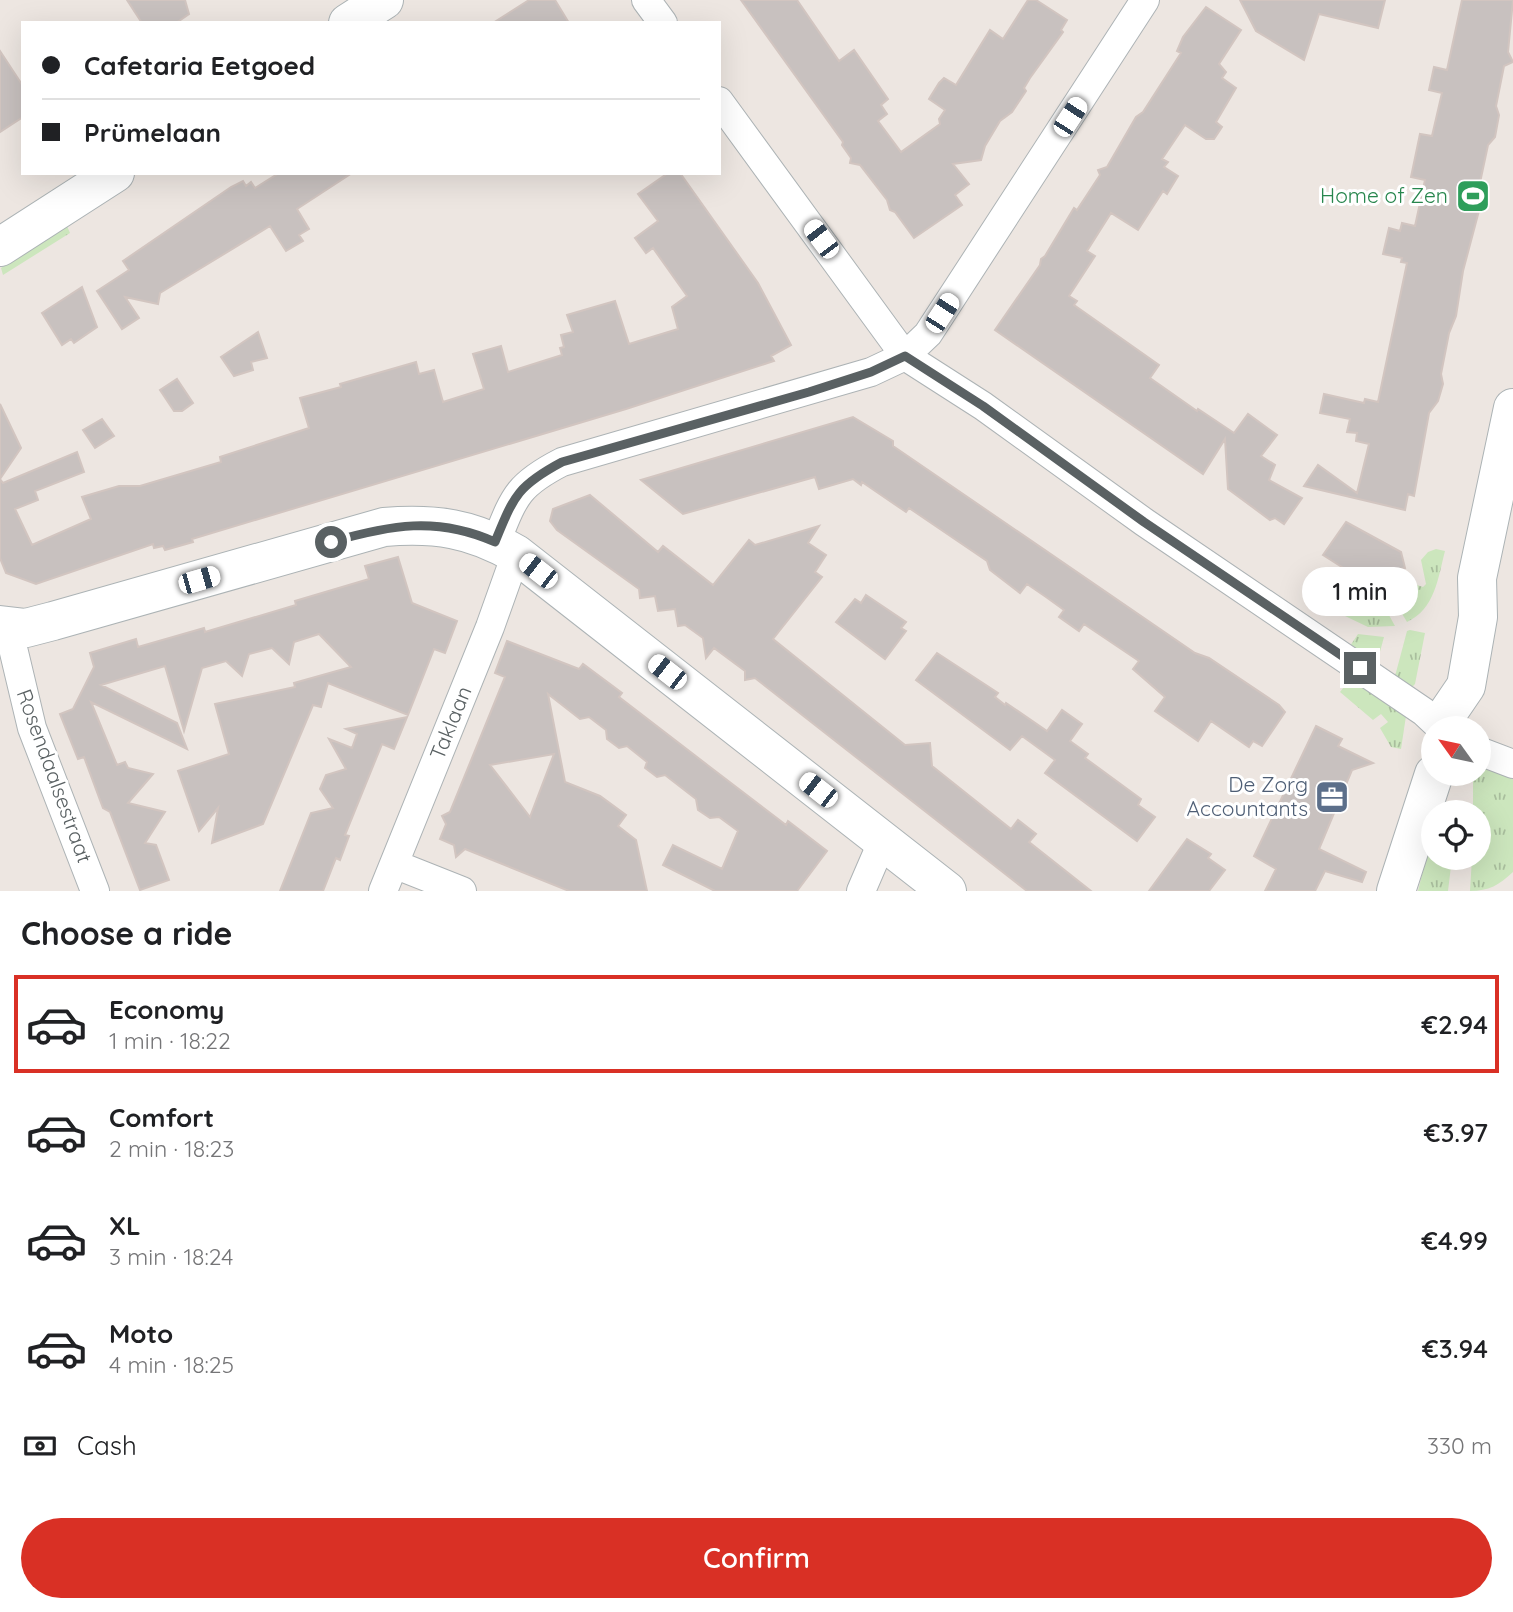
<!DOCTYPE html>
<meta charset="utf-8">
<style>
body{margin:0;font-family:Quicksand,sans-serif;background:#f2f2f2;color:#202124;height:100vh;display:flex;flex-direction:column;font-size:26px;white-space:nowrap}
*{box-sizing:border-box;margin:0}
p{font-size:23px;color:#757577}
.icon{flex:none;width:38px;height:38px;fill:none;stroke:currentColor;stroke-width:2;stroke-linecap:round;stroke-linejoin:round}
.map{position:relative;height:891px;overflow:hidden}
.sheet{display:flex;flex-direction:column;background:#fff;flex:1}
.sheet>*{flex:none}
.hud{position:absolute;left:21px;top:21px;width:700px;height:154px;border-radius:0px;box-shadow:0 7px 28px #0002;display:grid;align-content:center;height:154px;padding:0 21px;background:#fff}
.needle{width:46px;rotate:303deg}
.buttons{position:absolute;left:1421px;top:716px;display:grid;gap:14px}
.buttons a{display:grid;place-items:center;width:70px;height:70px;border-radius:50%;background:#fff;box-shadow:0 7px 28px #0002;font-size:35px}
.end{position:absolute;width:32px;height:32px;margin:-16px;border:9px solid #5a6163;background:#fff;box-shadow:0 0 0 4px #fff}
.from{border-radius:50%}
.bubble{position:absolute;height:49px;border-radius:24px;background:#fff;box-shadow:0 7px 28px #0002;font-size:23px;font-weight:600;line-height:49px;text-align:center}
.car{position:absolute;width:21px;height:42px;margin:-21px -10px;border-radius:9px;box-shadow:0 0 5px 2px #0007;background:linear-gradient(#fff 24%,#345 0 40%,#fff 0 76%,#345 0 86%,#fff 0)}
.hud b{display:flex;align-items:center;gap:24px;height:66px;font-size:26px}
.hud b+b{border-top:2px solid #e0e0e0}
.hud i{width:18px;height:18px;background:#202124}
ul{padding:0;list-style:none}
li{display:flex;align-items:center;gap:21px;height:98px;margin:0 14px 10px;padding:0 7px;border:4px solid transparent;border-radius:0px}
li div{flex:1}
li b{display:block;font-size:26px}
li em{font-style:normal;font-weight:600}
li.current{border-color:#d93025}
li>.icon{width:63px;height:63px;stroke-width:1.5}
h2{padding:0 21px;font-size:32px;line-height:84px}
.pay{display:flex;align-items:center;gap:18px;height:77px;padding:0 21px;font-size:26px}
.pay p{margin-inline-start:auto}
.primary-button{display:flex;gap:14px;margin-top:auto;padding:14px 21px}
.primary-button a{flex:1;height:80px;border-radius:42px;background:#d93025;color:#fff;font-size:28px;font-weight:600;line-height:80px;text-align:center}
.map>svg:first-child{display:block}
.grass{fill:url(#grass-tufts)}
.building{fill:#c8c1bf;stroke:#d2c5c0;stroke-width:2;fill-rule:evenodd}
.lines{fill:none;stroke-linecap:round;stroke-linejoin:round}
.street-casing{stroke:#adb3b5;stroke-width:30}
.secondary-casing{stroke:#acb3b5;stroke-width:40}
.street{stroke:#fff;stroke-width:28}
.secondary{stroke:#fff;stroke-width:38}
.route{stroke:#5a6163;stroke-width:9}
.labels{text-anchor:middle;stroke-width:6;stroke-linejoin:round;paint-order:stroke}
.leisure-label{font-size:21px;fill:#27864d;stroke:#fff;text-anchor:end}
.street-label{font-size:21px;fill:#5a6163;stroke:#fff}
.service-label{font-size:21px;fill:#4e5e75;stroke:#fff;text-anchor:end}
</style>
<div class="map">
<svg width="1513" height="891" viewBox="0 0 1513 891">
<defs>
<pattern id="grass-tufts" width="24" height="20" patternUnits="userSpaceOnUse" patternTransform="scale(1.75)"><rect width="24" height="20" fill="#cce6bd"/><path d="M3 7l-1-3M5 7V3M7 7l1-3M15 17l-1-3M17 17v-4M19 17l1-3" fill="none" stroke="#a9be9d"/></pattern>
</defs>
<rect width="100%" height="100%" fill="#ede6e1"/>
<path class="grass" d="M67 226 70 233 3 275 1 268Z
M1436 549 1445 551C1438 578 1435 609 1407 622L1401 612 1402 597 1414 584 1423 587 1426 584 1421 560 1428 552Z
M1369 601 1384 606 1395 626 1368 627 1345 616 1355 603Z
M1410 630 1425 633 1415 684 1410 689 1394 680 1407 631Z
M1358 634 1384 637 1375 670 1348 649Z
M1351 678 1406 716 1401 749 1391 747 1380 728 1388 722 1381 714 1373 720 1340 692Z
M1480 766 1513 779V872C1499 885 1489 891 1470 891L1472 858H1479V812H1473V774H1479Z
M1433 829V858H1452L1448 891H1418Z"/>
<path class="building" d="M127 0H185L189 14 176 23H142Z
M529 0H555L569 23H493Z
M741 0H797L839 61 854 50 888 99 881 105 887 114 878 121 901 152 940 124 939 119 945 110 929 99 939 83 944 78 956 85 990 30 1003 39 1028 0H1036L1067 20 1061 30 1063 32 1030 78 1024 88 1026 91 1012 112 1000 121 985 146 981 160 953 164 969 184 955 195 962 205 914 238 895 212 890 210 887 200 860 165 850 163 851 158 842 145 843 142Z
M1240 0H1385L1378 28 1319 14 1304 60 1256 31Z
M1462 0H1513L1508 52 1513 62 1504 66 1496 106 1499 115 1495 137 1488 145 1478 192 1480 207 1463 271 1456 316 1449 333 1441 374 1443 384 1438 401 1429 413 1414 496 1408 494 1405 510 1304 486 1318 465 1357 493 1369 444 1356 441 1357 433 1347 432 1350 419 1320 413 1324 394 1364 403 1365 399 1378 402 1407 263 1401 262 1402 258 1383 254 1389 228 1400 231 1402 223 1415 226 1425 180 1411 177 1420 134 1432 136 1442 93 1429 90 1434 67 1447 70Z
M1206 7 1241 30 1219 64 1226 72 1222 78 1236 88 1216 122 1222 127 1214 139H1206L1185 125 1162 159 1168 162 1164 167 1178 176 1167 194 1163 191 1138 230 1111 213 1087 251 1095 256 1069 296 1077 301 1074 305 1159 365 1150 378 1197 411 1198 409 1234 433 1248 414 1277 435 1261 456 1275 465 1269 480 1302 498 1284 524 1275 518 1270 520 1228 489 1225 439 1203 474 995 330 1040 265 1041 259 1045 256 1074 208 1077 210 1100 175 1098 170 1107 167 1136 117 1143 112 1181 53 1177 51 1183 37Z
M0 51 23 86V117L0 132Z
M279 173H352L297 209 309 229 299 235 303 241 286 251 270 226 160 293 158 304 125 297 139 318 122 329 97 291 129 270 123 261 231 187 243 181 246 186 251 182 255 188Z
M668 173H680L758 283 791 345 771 356 774 361 626 409 192 539 193 542 165 550 163 546 154 548 153 544 36 584 6 573 0 558V404L21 448 0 479 3 483 77 452 84 472 35 491 38 500 15 509 32 545 91 519 82 497 119 486H140L221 462 220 457 309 428 300 398 341 387 340 384 416 362 419 374 434 370 443 402 484 389 473 354 501 346 508 372 562 355 560 348 564 347 561 335 573 332 567 315 615 301 629 344 678 329 672 307 687 296 653 248 646 253 635 238 658 221 638 194Z
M82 287 97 327 74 343 71 339 62 345 42 313Z
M258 332 267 358 251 362 253 370 234 376 221 357Z
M177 379 193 403 182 411H174L160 390Z
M853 417 893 441V446L1195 653 1209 658 1279 705 1285 712 1262 746 1253 741 1249 747 1211 721 1198 741 1155 711 1165 697 1133 669 1139 661 1084 624 1079 631 1059 617 1064 610 1046 597 1027 584 1020 593 990 570 987 561 909 508 906 512 862 482 861 485 853 479 819 489 815 477 683 514 641 480Z
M102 419 114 436 95 448 83 430Z
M590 495 658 552 663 546 713 585 749 540 755 545 819 526 808 543 826 555 815 572 822 577 773 639 905 745 930 743 932 766 1011 829 1018 820 1036 834 1029 842 1091 891H1027L755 678 745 680V671L714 648 706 658 703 638 685 625 678 626 675 609 658 611 655 596 640 598 639 589 557 530 550 521 553 509Z
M1346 522 1401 552 1405 568 1396 570 1383 593 1323 555Z
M398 557 412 603 457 621 445 653 434 649 408 715 328 683 321 707 313 705 263 824 212 843 218 808 199 831 178 771 229 754 215 704 295 687 294 683 351 667 319 634 294 642 289 664 272 648 249 654 242 676 226 661 202 668 184 731 165 666 101 685 177 723 187 749 91 702 117 765 125 762 128 768 153 774 128 803 165 812 145 843 156 845 169 880 140 890 110 812 103 808 84 757 78 759 60 714 73 709 94 667 90 653 136 639 138 647 204 628 205 632 296 605 295 601 369 579 365 566Z
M866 595 906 622 901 628 906 631 885 659 836 622 855 599 861 603Z
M507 641 579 669 583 664 622 693 619 697 710 767 786 825 788 821 827 851 797 891H715L663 865 673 845 722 869 738 831 719 817 710 818 698 810 696 799 665 775 657 777 645 768 647 762 627 746 619 748 607 739 606 730 589 717 580 719 548 694 565 782 600 796 626 815 618 826 636 840 647 891H569L465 849 456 857 454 845 440 839 446 824 442 816 450 812 505 677 495 673ZM554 754 530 817 490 765Z
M937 653 998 693 995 697 1005 705 1006 703 1047 731 1062 710 1082 724 1070 741 1088 754 1085 758 1141 799 1138 805 1155 817 1137 841 1045 773 1055 760 1022 736 1010 750 916 680Z
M407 717 394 749 382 744 345 835 349 836 340 860 336 858 323 891H280L311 813 333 808 320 789 326 775 346 769 329 739 352 748 357 734 346 729Z
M1316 726 1342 739 1338 746 1373 763 1352 770 1319 849 1366 872 1362 882 1325 871 1315 891H1265L1276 869 1254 856Z
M1187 839 1211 854 1208 858 1225 870 1209 891H1149Z"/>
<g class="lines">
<g class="street-casing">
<path id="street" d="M646 0 663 23
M719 101 905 356 983 406 1144 522 1424 712 1441 728
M496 542C514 497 517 485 562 462L871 372 905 356 928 334 1145 0
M8 627 32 728 95 891
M1479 751 1513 764
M394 864 462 891
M383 891 490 627 516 554
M861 891 883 840"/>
</g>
<g class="secondary-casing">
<path id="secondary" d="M348 23 384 0
M0 247 115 173
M0 625 26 628 53 621 384 527C436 523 471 528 516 554L947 891
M1445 728 1449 711 1466 686 1478 617 1477 578 1513 408
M1396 891 1434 774"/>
</g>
<use href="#street" class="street"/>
<use href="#secondary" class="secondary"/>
</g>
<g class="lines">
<path class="route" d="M331 542C390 525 437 516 495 542 514 496 517 486 562 462L809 392 871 372 905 356 983 406 1144 522 1360 668"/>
</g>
<defs>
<g id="stadium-square" transform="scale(1.75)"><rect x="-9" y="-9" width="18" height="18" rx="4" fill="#2e9e5b" stroke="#fff"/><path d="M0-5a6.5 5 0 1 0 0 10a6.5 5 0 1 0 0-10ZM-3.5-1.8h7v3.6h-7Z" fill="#fff"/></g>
<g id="office-square" transform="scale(1.75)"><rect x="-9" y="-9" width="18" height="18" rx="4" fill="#5c6f8a" stroke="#fff"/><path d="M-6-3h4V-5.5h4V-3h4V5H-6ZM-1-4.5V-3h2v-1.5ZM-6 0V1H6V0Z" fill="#fff"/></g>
</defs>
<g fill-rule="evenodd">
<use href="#stadium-square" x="1473" y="196"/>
<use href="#office-square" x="1332" y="797"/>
</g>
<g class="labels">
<g class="leisure-label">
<text x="1448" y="203">Home of Zen</text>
</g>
<g class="street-label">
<text transform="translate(451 723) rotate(-68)" y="7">Taklaan</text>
<text transform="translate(54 776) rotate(70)" y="7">Rosendaalsestraat</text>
</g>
<g class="service-label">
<text x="1308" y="792">De Zorg<tspan x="1308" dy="24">Accountants</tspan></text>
</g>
</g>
</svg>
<div class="buttons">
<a><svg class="needle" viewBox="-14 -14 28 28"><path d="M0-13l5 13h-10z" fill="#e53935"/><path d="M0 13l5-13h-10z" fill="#757577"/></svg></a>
<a><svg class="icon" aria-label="locate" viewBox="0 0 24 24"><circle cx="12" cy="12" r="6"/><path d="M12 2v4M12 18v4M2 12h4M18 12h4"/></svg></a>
</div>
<i class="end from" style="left:331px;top:542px"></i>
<i class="end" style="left:1360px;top:668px"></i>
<div class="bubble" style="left:1302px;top:567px;width:116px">1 min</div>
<i class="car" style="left:1070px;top:117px;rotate:33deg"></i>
<i class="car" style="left:821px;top:239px;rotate:323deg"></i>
<i class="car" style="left:942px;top:313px;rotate:33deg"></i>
<i class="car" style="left:538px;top:571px;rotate:308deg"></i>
<i class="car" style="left:199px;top:580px;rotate:74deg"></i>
<i class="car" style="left:667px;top:672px;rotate:308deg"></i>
<i class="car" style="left:818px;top:790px;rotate:308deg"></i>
<div class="hud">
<b><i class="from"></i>Cafetaria Eetgoed</b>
<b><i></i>Prümelaan</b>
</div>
</div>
<section class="sheet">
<h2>Choose a ride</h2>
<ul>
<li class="current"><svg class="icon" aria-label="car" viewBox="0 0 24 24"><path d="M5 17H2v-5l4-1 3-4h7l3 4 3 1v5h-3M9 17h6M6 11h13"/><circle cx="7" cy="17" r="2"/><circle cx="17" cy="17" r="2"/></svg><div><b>Economy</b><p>1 min · 18:22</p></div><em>€2.94</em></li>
<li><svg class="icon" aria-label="car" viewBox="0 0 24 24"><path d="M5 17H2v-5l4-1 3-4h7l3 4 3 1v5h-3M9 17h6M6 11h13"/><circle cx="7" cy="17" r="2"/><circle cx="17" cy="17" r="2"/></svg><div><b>Comfort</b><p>2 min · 18:23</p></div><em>€3.97</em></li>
<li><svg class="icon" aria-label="car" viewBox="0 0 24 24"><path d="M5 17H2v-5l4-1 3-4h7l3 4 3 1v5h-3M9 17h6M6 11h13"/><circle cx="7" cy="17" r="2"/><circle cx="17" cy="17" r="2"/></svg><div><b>XL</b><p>3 min · 18:24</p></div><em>€4.99</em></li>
<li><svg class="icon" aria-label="car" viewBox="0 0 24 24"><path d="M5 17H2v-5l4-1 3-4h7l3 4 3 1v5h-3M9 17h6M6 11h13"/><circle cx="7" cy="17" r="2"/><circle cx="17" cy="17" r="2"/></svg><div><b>Moto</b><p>4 min · 18:25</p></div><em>€3.94</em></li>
</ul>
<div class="pay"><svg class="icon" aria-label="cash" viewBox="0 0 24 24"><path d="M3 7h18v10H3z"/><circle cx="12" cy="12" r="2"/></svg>Cash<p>330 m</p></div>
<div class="primary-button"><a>Confirm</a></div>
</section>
